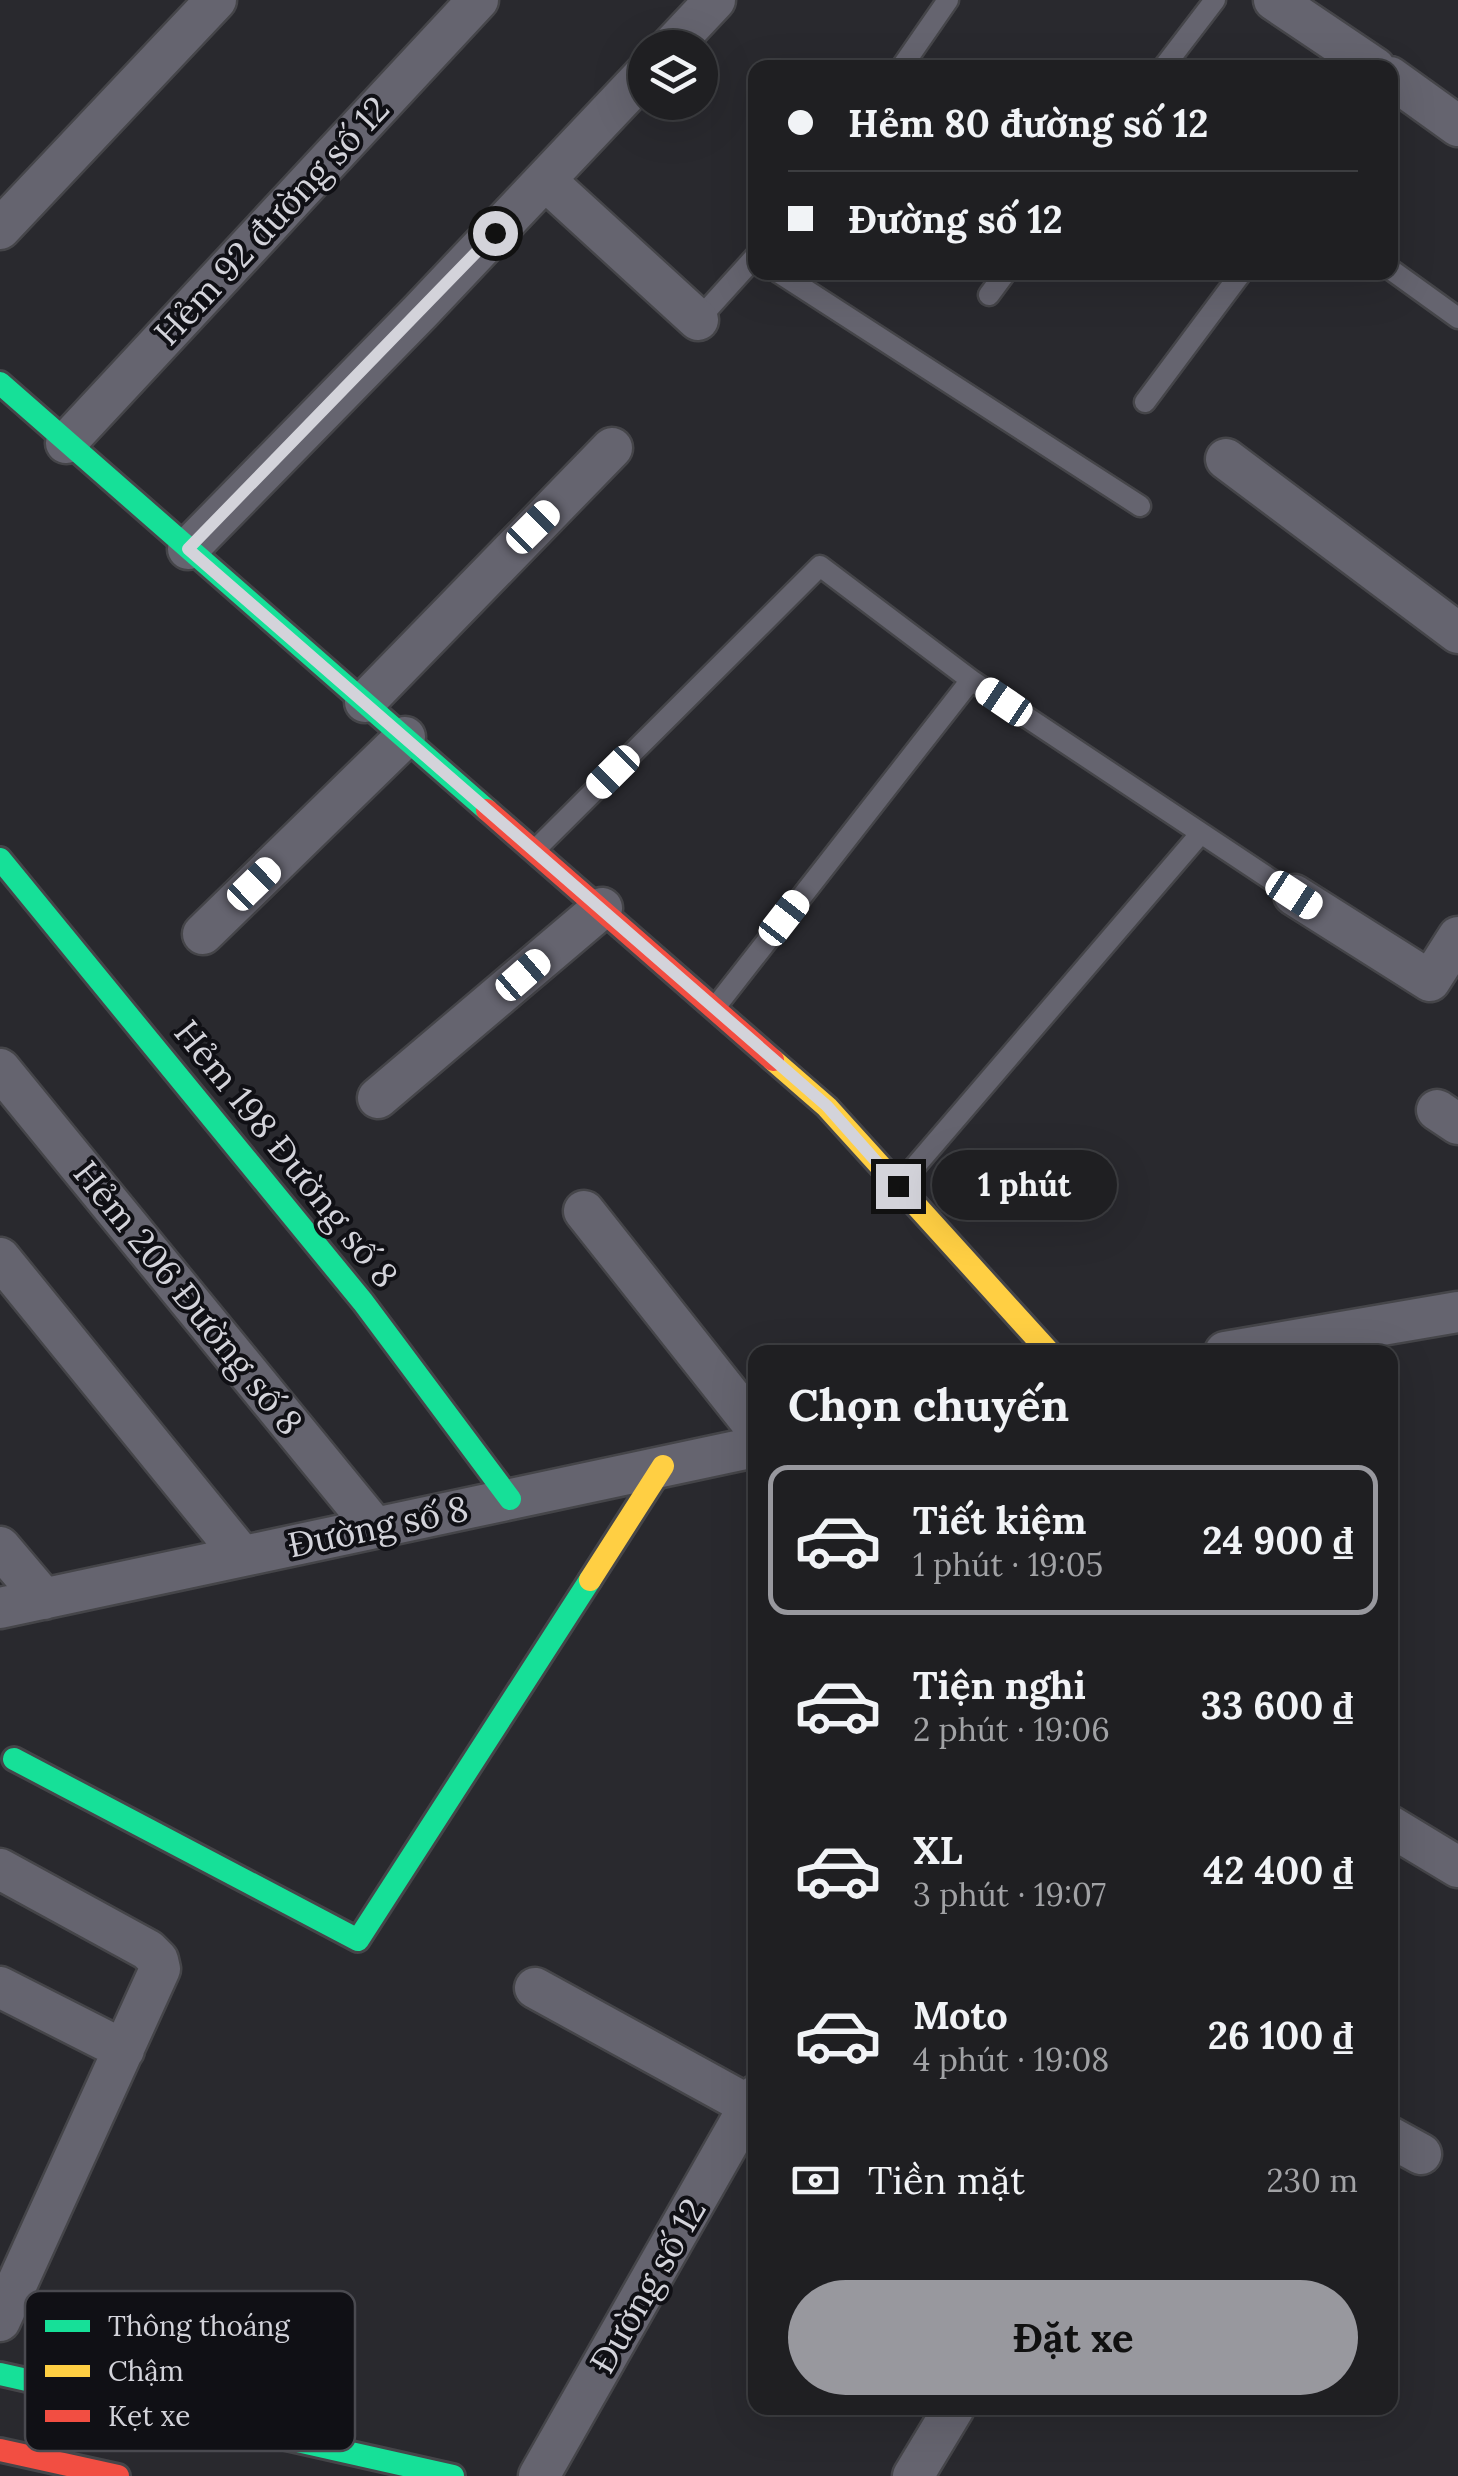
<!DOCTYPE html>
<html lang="vi">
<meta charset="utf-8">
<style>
body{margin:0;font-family:Lora,serif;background:#27272a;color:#f1f3f6;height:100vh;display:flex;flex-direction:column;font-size:38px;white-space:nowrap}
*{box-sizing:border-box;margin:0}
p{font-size:32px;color:#a1a2a5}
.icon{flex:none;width:55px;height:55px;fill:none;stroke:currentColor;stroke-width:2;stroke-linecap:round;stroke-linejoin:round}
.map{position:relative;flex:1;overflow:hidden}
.panel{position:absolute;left:748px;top:1345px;width:650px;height:1070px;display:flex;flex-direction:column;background:#1f1f22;border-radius:20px;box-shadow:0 10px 40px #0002,0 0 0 2px #3c3d40}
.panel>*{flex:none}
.guide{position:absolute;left:748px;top:60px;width:650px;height:220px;border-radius:20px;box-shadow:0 10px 40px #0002,0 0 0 2px #3c3d40;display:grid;align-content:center;height:220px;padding:0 40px;background:#1f1f22}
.controls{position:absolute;left:628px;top:30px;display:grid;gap:20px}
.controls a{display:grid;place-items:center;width:90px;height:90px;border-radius:50%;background:#1f1f22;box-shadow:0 10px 40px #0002,0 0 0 2px #3c3d40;font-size:50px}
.end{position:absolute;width:45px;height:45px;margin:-22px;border:12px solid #d3d3da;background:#111;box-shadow:0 0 0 5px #111}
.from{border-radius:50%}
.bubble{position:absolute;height:70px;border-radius:35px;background:#1f1f22;box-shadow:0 10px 40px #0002,0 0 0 2px #3c3d40;font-size:32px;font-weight:700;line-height:70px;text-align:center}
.car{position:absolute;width:30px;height:60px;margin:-30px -15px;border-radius:12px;box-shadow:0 0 8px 2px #0007;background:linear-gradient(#fff 24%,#345 0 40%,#fff 0 76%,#345 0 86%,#fff 0)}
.guide b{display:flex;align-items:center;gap:35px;height:95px;font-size:38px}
.guide b+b{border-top:2px solid #3c3d40}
.guide i{width:25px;height:25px;background:#f1f3f6}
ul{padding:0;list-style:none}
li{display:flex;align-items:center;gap:30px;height:150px;margin:0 20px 15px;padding:0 20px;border:5px solid transparent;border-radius:20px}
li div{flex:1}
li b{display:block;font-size:38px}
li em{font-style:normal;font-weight:700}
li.selected{border-color:#98989e}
li>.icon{width:90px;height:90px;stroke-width:1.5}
h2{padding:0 40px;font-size:45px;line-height:120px}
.pay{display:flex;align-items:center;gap:25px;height:110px;padding:0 40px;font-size:38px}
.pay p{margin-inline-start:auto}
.cta{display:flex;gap:20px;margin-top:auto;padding:20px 40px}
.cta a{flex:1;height:115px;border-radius:60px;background:#98989e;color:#111;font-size:40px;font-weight:700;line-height:115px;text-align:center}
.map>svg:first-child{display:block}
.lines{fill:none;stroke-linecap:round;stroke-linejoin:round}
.lane-casing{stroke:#454549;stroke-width:25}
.street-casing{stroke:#454549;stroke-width:45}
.fast-casing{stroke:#454549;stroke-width:28}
.slow-casing{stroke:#454549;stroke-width:28}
.jam-casing{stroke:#454549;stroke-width:28}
.lane{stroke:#65646f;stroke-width:20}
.street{stroke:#65646f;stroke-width:40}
.fast{stroke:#16e098;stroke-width:22}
.slow{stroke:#ffcf43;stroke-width:22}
.jam{stroke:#f24e42;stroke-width:22}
.route{stroke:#d3d3da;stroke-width:12}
.labels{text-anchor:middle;stroke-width:8;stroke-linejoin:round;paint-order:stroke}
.street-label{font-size:35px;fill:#d3d3da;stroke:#101015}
.key{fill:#101015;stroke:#4a4a50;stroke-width:2.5}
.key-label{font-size:28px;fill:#d3d3da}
</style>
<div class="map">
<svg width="1458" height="2476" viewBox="0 0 1458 2476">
<rect width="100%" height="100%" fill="#29292e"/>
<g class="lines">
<g class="lane-casing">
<path id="lane" d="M901 68 948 0
M1163 68 1215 0
M1390 269 1458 318
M778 272 1140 506
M989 295 1006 272
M698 320 755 257
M1145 402 1242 272
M536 849 820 566 971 680 1294 895
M717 1005 971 680
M900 1184 1201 833"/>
</g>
<g class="street-casing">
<path id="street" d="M1274 0 1375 68
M670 48 715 0
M1390 77 1458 126
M545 180 698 320
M0 229 216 0
M66 443 478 0
M1226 459 1458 633
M188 549 420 312 645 74
M365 702 612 448
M1294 895 1430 981 1458 937
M203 934 405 737
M0 1069 375 1528
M378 1098 602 908
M1437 1110 1458 1124
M584 1211 755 1427
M0 1258 242 1556
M1225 1352 1458 1312
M0 1547 44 1599
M0 1608 755 1447
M1390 1826 1458 1867
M0 1869 148 1950 158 1960 160 1969 0 2321
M0 1987 124 2050
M535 1988 750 2106
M1390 2137 1421 2154
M539 2476 755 2096
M913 2476 954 2408"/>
</g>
<g class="fast-casing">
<path id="fast" d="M0 383 487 810
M0 859 363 1302 510 1499
M14 1759 358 1940 590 1580
M0 2374 453 2476"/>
</g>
<g class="slow-casing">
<path id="slow" d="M773 1060 827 1107 1049 1352
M590 1580 663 1466"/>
</g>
<g class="jam-casing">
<path id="jam" d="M487 810 773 1060
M0 2450 118 2476"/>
</g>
<use href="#lane" class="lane"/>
<use href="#street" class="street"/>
<use href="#fast" class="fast"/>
<use href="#slow" class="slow"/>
<use href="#jam" class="jam"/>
</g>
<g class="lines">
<path class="route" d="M495 233 188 549 827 1106 898 1186"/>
</g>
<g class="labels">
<g class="street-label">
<text transform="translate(272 221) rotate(-47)" y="12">Hẻm 92 đường số 12</text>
<text transform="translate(286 1154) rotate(51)" y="12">Hẻm 198 Đường số 8</text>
<text transform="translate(188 1298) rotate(51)" y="12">Hẻm 206 Đường số 8</text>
<text transform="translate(378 1527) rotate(-12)" y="12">Đường số 8</text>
<text transform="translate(648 2286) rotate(-60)" y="12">Đường số 12</text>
</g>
</g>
<rect x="25" y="2291" width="330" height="160" rx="15" class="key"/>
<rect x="45" y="2320" width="45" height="12" fill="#16e098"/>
<rect x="45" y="2365" width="45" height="12" fill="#ffcf43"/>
<rect x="45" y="2410" width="45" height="12" fill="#f24e42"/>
<g class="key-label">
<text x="108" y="2336">Thông thoáng</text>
<text x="108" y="2381">Chậm</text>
<text x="108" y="2426">Kẹt xe</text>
</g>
</svg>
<div class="controls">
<a><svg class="icon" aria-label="layers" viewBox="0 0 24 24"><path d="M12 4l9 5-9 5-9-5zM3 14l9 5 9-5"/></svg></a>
</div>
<i class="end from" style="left:495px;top:233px"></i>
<i class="end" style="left:898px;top:1186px"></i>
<div class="bubble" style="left:932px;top:1150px;width:185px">1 phút</div>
<i class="car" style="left:533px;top:527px;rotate:45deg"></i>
<i class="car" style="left:1004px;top:702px;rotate:304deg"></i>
<i class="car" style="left:613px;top:772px;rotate:225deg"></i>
<i class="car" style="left:254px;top:884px;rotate:46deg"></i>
<i class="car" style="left:1294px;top:895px;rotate:123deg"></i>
<i class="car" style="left:784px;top:918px;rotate:38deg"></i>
<i class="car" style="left:523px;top:975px;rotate:49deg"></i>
<div class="guide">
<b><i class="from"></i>Hẻm 80 đường số 12</b>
<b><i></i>Đường số 12</b>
</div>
<section class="panel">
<h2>Chọn chuyến</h2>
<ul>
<li class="selected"><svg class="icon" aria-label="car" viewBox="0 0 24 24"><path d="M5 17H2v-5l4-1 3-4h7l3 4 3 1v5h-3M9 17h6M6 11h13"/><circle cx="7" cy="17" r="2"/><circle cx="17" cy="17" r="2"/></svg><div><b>Tiết kiệm</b><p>1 phút · 19:05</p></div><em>24 900 ₫</em></li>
<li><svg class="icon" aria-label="car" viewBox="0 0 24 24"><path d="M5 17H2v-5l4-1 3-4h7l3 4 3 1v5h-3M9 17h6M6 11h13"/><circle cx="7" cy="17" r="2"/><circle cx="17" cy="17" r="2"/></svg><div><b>Tiện nghi</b><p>2 phút · 19:06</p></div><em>33 600 ₫</em></li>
<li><svg class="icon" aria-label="car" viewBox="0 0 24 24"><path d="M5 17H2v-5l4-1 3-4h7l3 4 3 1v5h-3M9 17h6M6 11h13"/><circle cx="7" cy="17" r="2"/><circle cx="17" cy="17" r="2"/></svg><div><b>XL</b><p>3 phút · 19:07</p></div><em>42 400 ₫</em></li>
<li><svg class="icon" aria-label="car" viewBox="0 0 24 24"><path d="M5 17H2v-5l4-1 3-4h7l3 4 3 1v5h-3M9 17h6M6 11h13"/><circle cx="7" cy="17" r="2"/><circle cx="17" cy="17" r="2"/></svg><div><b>Moto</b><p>4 phút · 19:08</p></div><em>26 100 ₫</em></li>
</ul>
<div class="pay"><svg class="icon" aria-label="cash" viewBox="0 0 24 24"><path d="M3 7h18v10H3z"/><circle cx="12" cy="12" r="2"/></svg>Tiền mặt<p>230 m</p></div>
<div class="cta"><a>Đặt xe</a></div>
</section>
</div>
